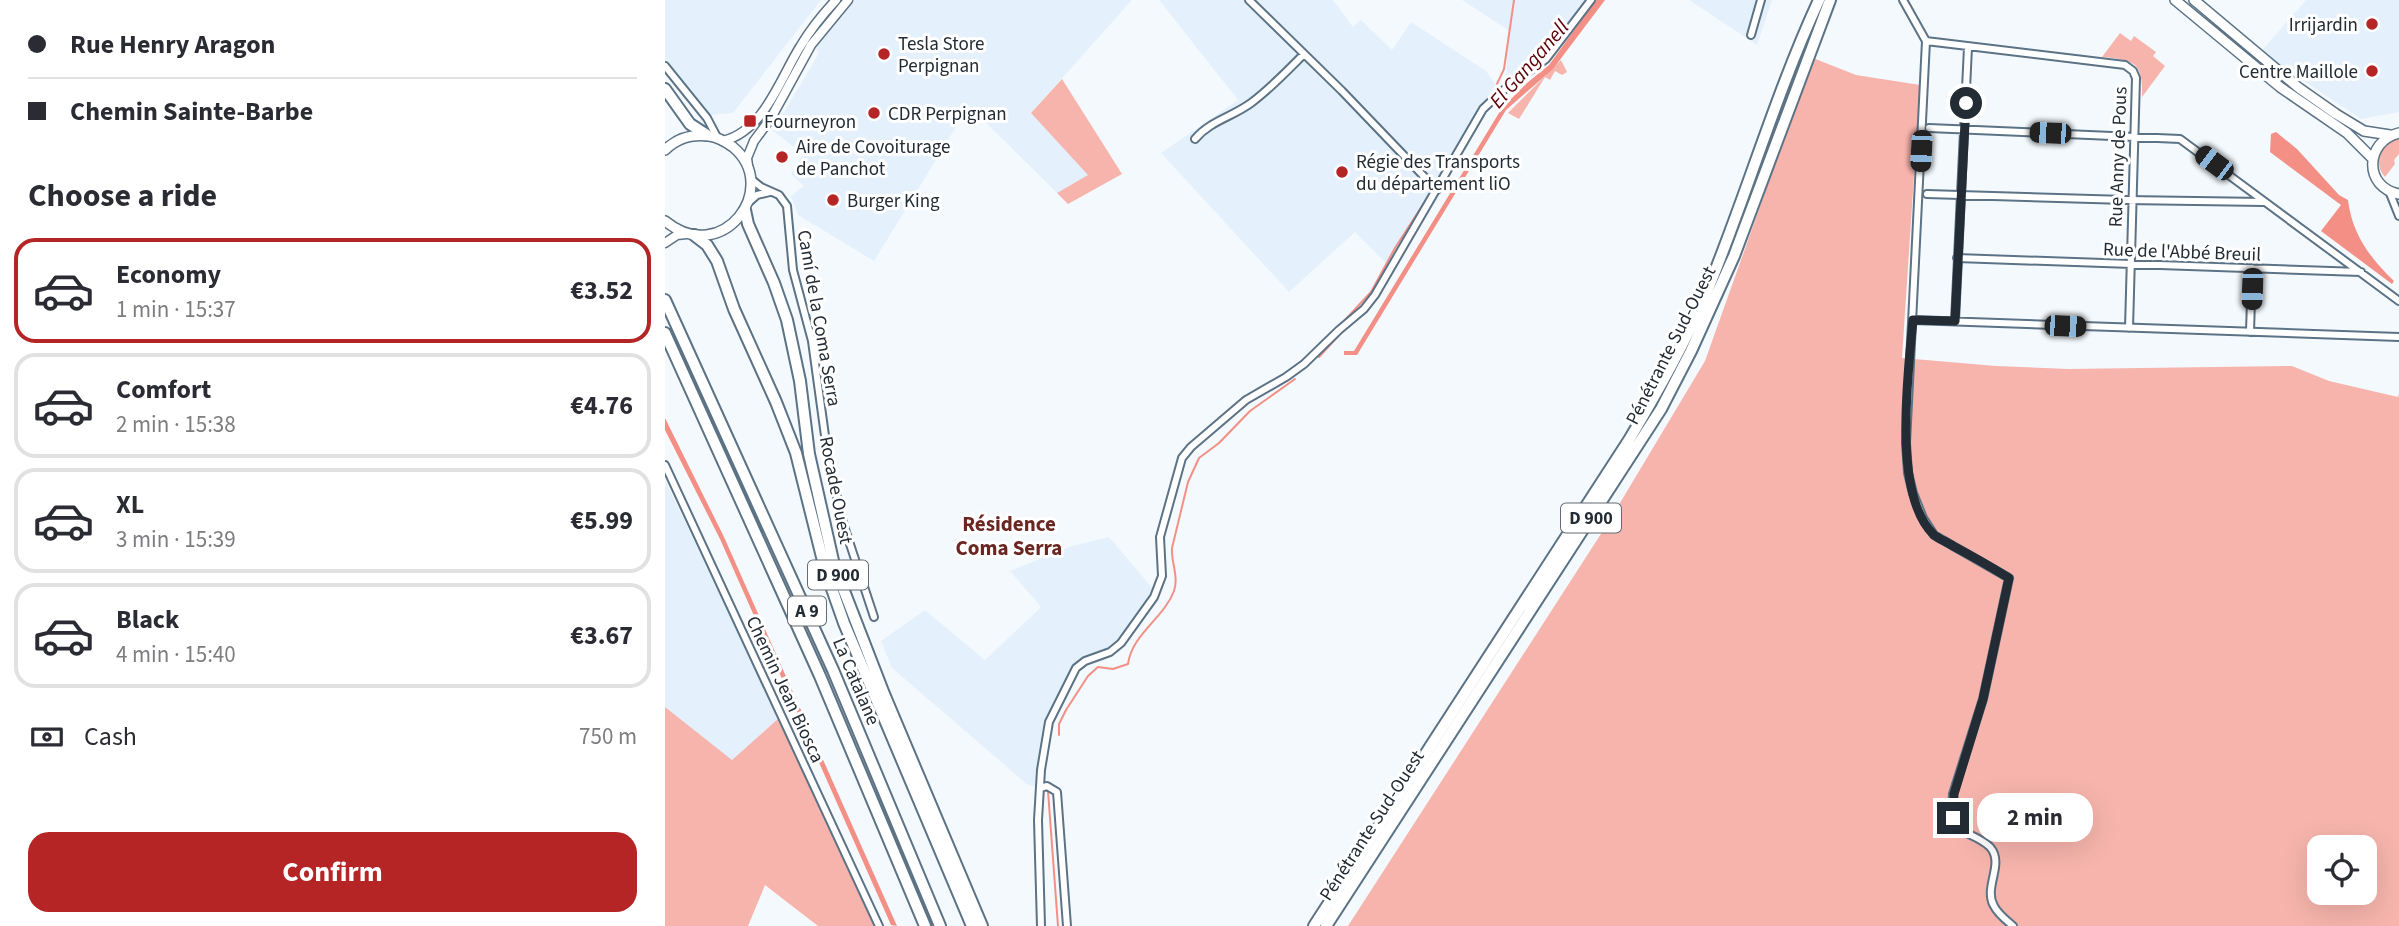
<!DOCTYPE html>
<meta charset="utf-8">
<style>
body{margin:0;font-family:"Source Sans 3",sans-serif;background:#f7f7f7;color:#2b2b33;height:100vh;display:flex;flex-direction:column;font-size:26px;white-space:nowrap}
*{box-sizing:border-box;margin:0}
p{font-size:23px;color:#7c7c81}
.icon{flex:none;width:38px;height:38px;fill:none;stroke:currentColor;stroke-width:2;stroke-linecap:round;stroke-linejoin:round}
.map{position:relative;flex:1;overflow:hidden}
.panel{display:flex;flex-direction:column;background:#fff;width:665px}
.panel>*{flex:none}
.top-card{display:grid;align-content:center;height:154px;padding:0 28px;background:#fff}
.controls{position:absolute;left:1642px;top:835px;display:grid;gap:14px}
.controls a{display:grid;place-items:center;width:70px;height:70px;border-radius:14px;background:#fff;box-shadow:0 7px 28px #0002;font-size:35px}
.end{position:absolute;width:32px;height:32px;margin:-16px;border:9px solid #232c34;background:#fff;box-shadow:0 0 0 4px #fff}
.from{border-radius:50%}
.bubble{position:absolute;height:49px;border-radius:21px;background:#fff;box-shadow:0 7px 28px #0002;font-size:23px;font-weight:700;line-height:49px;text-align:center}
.car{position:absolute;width:21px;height:42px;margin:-21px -10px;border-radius:9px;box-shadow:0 0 5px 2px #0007;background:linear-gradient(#222 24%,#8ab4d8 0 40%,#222 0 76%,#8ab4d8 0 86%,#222 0)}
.top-card b{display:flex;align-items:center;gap:24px;height:66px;font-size:26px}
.top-card b+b{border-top:2px solid #e1e1e2}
.top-card i{width:18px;height:18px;background:#2b2b33}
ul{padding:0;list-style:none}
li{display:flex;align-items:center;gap:21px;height:105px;margin:0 14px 10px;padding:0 14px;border:4px solid #e1e1e2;border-radius:21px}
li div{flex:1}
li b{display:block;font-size:26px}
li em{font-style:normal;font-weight:700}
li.selected{border-color:#b52525}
li>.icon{width:63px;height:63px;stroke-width:1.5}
h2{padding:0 28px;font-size:32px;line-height:84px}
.pay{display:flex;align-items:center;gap:18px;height:77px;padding:0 28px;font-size:26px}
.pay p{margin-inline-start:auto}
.primary-button{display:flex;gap:14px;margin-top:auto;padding:14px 28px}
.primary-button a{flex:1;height:80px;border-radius:21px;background:#b52525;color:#fff;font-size:28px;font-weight:700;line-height:80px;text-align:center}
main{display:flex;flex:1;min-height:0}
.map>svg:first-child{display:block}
.built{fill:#e4f1fc}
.green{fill:#f6b4ac;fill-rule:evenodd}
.water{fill:#f38f85}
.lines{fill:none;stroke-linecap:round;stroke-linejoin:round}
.stream{stroke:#f38f85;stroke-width:2}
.street-casing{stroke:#5c7285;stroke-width:10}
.secondary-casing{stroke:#5c7285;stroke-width:11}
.primary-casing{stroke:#5c7285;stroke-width:12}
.highway-casing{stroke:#5c7285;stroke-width:14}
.street{stroke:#fff;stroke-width:6}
.secondary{stroke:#fff;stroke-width:8}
.primary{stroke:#fff;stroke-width:9}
.highway{stroke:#fff;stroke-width:10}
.route{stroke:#232c34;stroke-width:9}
.poi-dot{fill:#b52525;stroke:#fff;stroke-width:2.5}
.labels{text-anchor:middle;stroke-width:6;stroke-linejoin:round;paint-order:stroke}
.shield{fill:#fff;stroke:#656b71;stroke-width:2}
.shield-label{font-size:18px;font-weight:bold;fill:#232c34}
.poi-label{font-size:19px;fill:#232c34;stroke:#fff;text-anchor:start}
.street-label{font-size:19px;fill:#232c34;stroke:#fff}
.water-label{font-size:21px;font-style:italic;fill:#5e0106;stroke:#fff}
.neighbourhood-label{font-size:21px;font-weight:bold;fill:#6b2622;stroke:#fff}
</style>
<main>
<section class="panel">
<div class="top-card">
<b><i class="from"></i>Rue Henry Aragon</b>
<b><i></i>Chemin Sainte-Barbe</b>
</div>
<h2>Choose a ride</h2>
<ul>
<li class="selected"><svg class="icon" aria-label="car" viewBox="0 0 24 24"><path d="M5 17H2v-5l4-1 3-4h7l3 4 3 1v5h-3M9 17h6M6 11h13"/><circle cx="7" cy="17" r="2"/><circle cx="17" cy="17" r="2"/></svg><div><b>Economy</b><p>1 min · 15:37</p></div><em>€3.52</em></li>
<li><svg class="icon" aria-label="car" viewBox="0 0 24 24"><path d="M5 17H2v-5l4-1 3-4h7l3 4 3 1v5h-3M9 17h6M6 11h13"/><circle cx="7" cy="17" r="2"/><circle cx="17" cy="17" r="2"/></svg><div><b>Comfort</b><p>2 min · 15:38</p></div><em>€4.76</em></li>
<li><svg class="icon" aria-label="car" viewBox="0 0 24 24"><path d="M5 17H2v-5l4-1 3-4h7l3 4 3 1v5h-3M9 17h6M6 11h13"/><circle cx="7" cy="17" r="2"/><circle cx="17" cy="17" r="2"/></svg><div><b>XL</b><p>3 min · 15:39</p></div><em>€5.99</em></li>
<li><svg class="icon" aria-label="car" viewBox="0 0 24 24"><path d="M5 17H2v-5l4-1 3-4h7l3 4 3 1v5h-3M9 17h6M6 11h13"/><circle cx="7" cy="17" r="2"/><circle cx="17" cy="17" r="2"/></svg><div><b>Black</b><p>4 min · 15:40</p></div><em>€3.67</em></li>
</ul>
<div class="pay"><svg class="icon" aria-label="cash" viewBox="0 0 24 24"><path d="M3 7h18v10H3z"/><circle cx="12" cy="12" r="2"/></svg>Cash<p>750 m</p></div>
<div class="primary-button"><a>Confirm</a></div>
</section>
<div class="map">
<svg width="1734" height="926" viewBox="0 0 1734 926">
<rect width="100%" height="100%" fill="#f4f9fd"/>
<path class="built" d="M0 0H156L68 113 34 116 0 73Z
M185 0H467L366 113 424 175 392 193 304 106 209 261 133 215 126 196 139 186 126 174 138 154 108 131 154 53 151 49Z
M494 0H668L688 27 696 20 727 50 746 22 821 71 834 89 815 107 722 264 690 232 624 292 496 153 573 100Z
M797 0H922L879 56 843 82 841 79 843 30Z
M1024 0H1107L1092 45Z
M1641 0H1734V112L1696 119 1615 65 1597 50Z
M0 480 114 718 67 761 0 707Z
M444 537 489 590 454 641 444 650 418 658 409 666 381 721 372 787 363 785 227 668 216 641 260 610 320 660 376 607 345 571 407 546Z"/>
<path class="green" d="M1455 33 1466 41 1469 36 1491 52 1488 56 1500 66 1477 97C1478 62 1470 60 1437 57Z
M1148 58 1191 75 1255 85 1237 358 1331 366 1403 369 1627 366 1664 381 1733 397 1734 393V926H683L943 523 1040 361ZM1654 847H1699V892H1654Z
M896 60 902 72 897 75 890 71 885 80 880 77 854 119 843 113Z
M397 79 457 174 403 204 392 193 423 175 366 113Z
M1734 138V154L1729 160 1730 164 1720 177C1707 163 1716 144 1734 138Z
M0 707 67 760 114 718 209 926H153L100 885 83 926H0Z"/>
<path class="water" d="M931 0H940L888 69 841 110 692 355H679V351H689L837 108 862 83 884 65Z
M1611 132 1632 149 1674 195 1683 200C1687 234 1705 258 1729 281L1727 284 1656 231 1676 205 1605 152 1606 134Z
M0 418 59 537 232 926 226 925 55 539 0 430Z"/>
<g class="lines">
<path class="stream" d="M832 84 839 69 849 0
M679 321 706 292 730 248 766 192
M654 357 676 333
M394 735V724L401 710 423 676 433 667 448 669 463 664C467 634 499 618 509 591 514 577 506 562 507 548L523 482 534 458 554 443 585 411 630 379
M383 791 393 926"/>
<g class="street-casing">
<path id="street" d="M584 0 677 91 772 190
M1238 0 1261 41
M1086 35 1096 0
M1261 41 1241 443 1243 473 1248 493 1258 518 1269 535 1344 578 1318 699 1288 794 1287 808 1291 827C1301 834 1316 838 1325 847 1340 864 1318 887 1329 906 1333 914 1341 920 1348 926
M1261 41 1460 65 1468 71 1471 78 1464 328
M0 66 42 118 52 137
M1264 128 1515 139 1734 301
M530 139C545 121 567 117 586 103 605 89 622 71 639 54
M86 179 96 187 114 195 122 206 128 270 147 341 164 465 179 526 209 617
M1724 191 1734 216
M1262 194 1461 200 1599 202
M83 203 92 195 105 192
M1292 258 1696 272
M1248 320 1734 337
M1290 321 1303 47
M1585 332 1587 268
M0 465 214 926
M375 788 382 786 392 792 402 926
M376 926 373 820 376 770 384 722 411 668 420 661 445 652 456 643 489 597 497 576 495 537 517 458 526 447 581 400 621 377 639 364 674 330 699 309 710 295 818 109 836 92 881 59 926 0"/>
</g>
<g class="secondary-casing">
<path id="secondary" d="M58 141C99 131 115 79 135 47 145 30 157 15 171 0
M83 166 82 158 89 141 106 118 146 45 183 0
M0 243 12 235 21 234"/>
</g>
<g class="primary-casing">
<path id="primary" d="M1510 0 1615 87 1682 133 1707 158
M1529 0 1634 88 1671 114 1699 131 1725 135
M1734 133C1700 141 1698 187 1734 194
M0 150C12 138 28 134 44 136 53 137 61 142 68 147 117 188 57 268 0 221"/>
</g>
<g class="highway-casing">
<path id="highway" d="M0 89 25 124 42 135
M80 210 83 224 109 283 122 320 135 381 144 454 169 565 219 694 317 926
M29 235 42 245 52 261 69 309 111 402 131 453 160 569 179 623 307 926
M0 300 168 670 275 926
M0 333 155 676 260 926
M649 926 964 440C993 391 1021 342 1043 289 1082 194 1111 93 1154 0
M661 926 996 409 1026 351 1069 256 1165 0"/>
</g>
<use href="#street" class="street"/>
<use href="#secondary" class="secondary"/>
<use href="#primary" class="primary"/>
<use href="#highway" class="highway"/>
</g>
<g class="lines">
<path class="route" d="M1288 818 1289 794 1318 699 1344 578C1326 567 1307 556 1288 546 1282 542 1274 539 1269 535 1227 495 1243 374 1248 320L1290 321 1301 103"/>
</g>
<g class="poi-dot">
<circle cx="1707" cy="24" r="7"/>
<circle cx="219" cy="54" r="7"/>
<circle cx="1707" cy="71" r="7"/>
<circle cx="209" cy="113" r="7"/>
<rect x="78" y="114" width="14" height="14" rx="3.5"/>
<circle cx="117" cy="157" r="7"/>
<circle cx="677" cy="172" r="7"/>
<circle cx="168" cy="200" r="7"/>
</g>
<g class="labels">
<g class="shield">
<rect x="896" y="503.5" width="60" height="29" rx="5"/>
<rect x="143" y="560.5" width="60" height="29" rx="5"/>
<rect x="123" y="596.5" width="38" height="29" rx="5"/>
</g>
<g class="shield-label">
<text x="926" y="524">D 900</text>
<text x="173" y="581">D 900</text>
<text x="142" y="617">A 9</text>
</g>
<g class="poi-label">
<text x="1693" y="31" text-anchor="end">Irrijardin</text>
<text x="233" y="50">Tesla Store<tspan x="233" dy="22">Perpignan</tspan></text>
<text x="1693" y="78" text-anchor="end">Centre Maillole</text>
<text x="223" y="120">CDR Perpignan</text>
<text x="99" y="128">Fourneyron</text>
<text x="131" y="153">Aire de Covoiturage<tspan x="131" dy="22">de Panchot</tspan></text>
<text x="691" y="168">Régie des Transports<tspan x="691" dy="22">du département liO</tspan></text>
<text x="182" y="207">Burger King</text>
</g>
<g class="street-label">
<text transform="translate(1452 157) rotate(-88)" y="7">Rue Anny de Pous</text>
<text transform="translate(1517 251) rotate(2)" y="7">Rue de l'Abbé Breuil</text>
<text transform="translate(155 318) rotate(80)" y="7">Camí de la Coma Serra</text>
<text transform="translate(1005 345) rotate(-63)" y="7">Pénétrante Sud-Ouest</text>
<text transform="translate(172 490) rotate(79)" y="7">Rocade Ouest</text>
<text transform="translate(192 681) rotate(67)" y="7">La Catalane</text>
<text transform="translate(121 689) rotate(65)" y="7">Chemin Jean Biosca</text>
<text transform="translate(706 825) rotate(-57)" y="7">Pénétrante Sud-Ouest</text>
</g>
<g class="water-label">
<text transform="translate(864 64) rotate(-49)" y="7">El Ganganell</text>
</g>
<g class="neighbourhood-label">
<text x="344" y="531">Résidence<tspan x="344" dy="24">Coma Serra</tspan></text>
</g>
</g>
</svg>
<div class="controls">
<a><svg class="icon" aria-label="locate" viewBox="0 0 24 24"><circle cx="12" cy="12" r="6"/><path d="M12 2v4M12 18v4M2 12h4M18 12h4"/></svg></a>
</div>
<i class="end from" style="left:1301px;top:103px"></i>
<i class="end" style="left:1288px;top:818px"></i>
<div class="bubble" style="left:1312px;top:793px;width:116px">2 min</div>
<i class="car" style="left:1385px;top:133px;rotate:272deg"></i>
<i class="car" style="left:1256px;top:151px;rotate:183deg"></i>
<i class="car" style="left:1549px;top:163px;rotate:307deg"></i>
<i class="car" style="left:1587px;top:289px;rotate:182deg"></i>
<i class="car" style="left:1400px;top:326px;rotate:92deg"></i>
</div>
</main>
